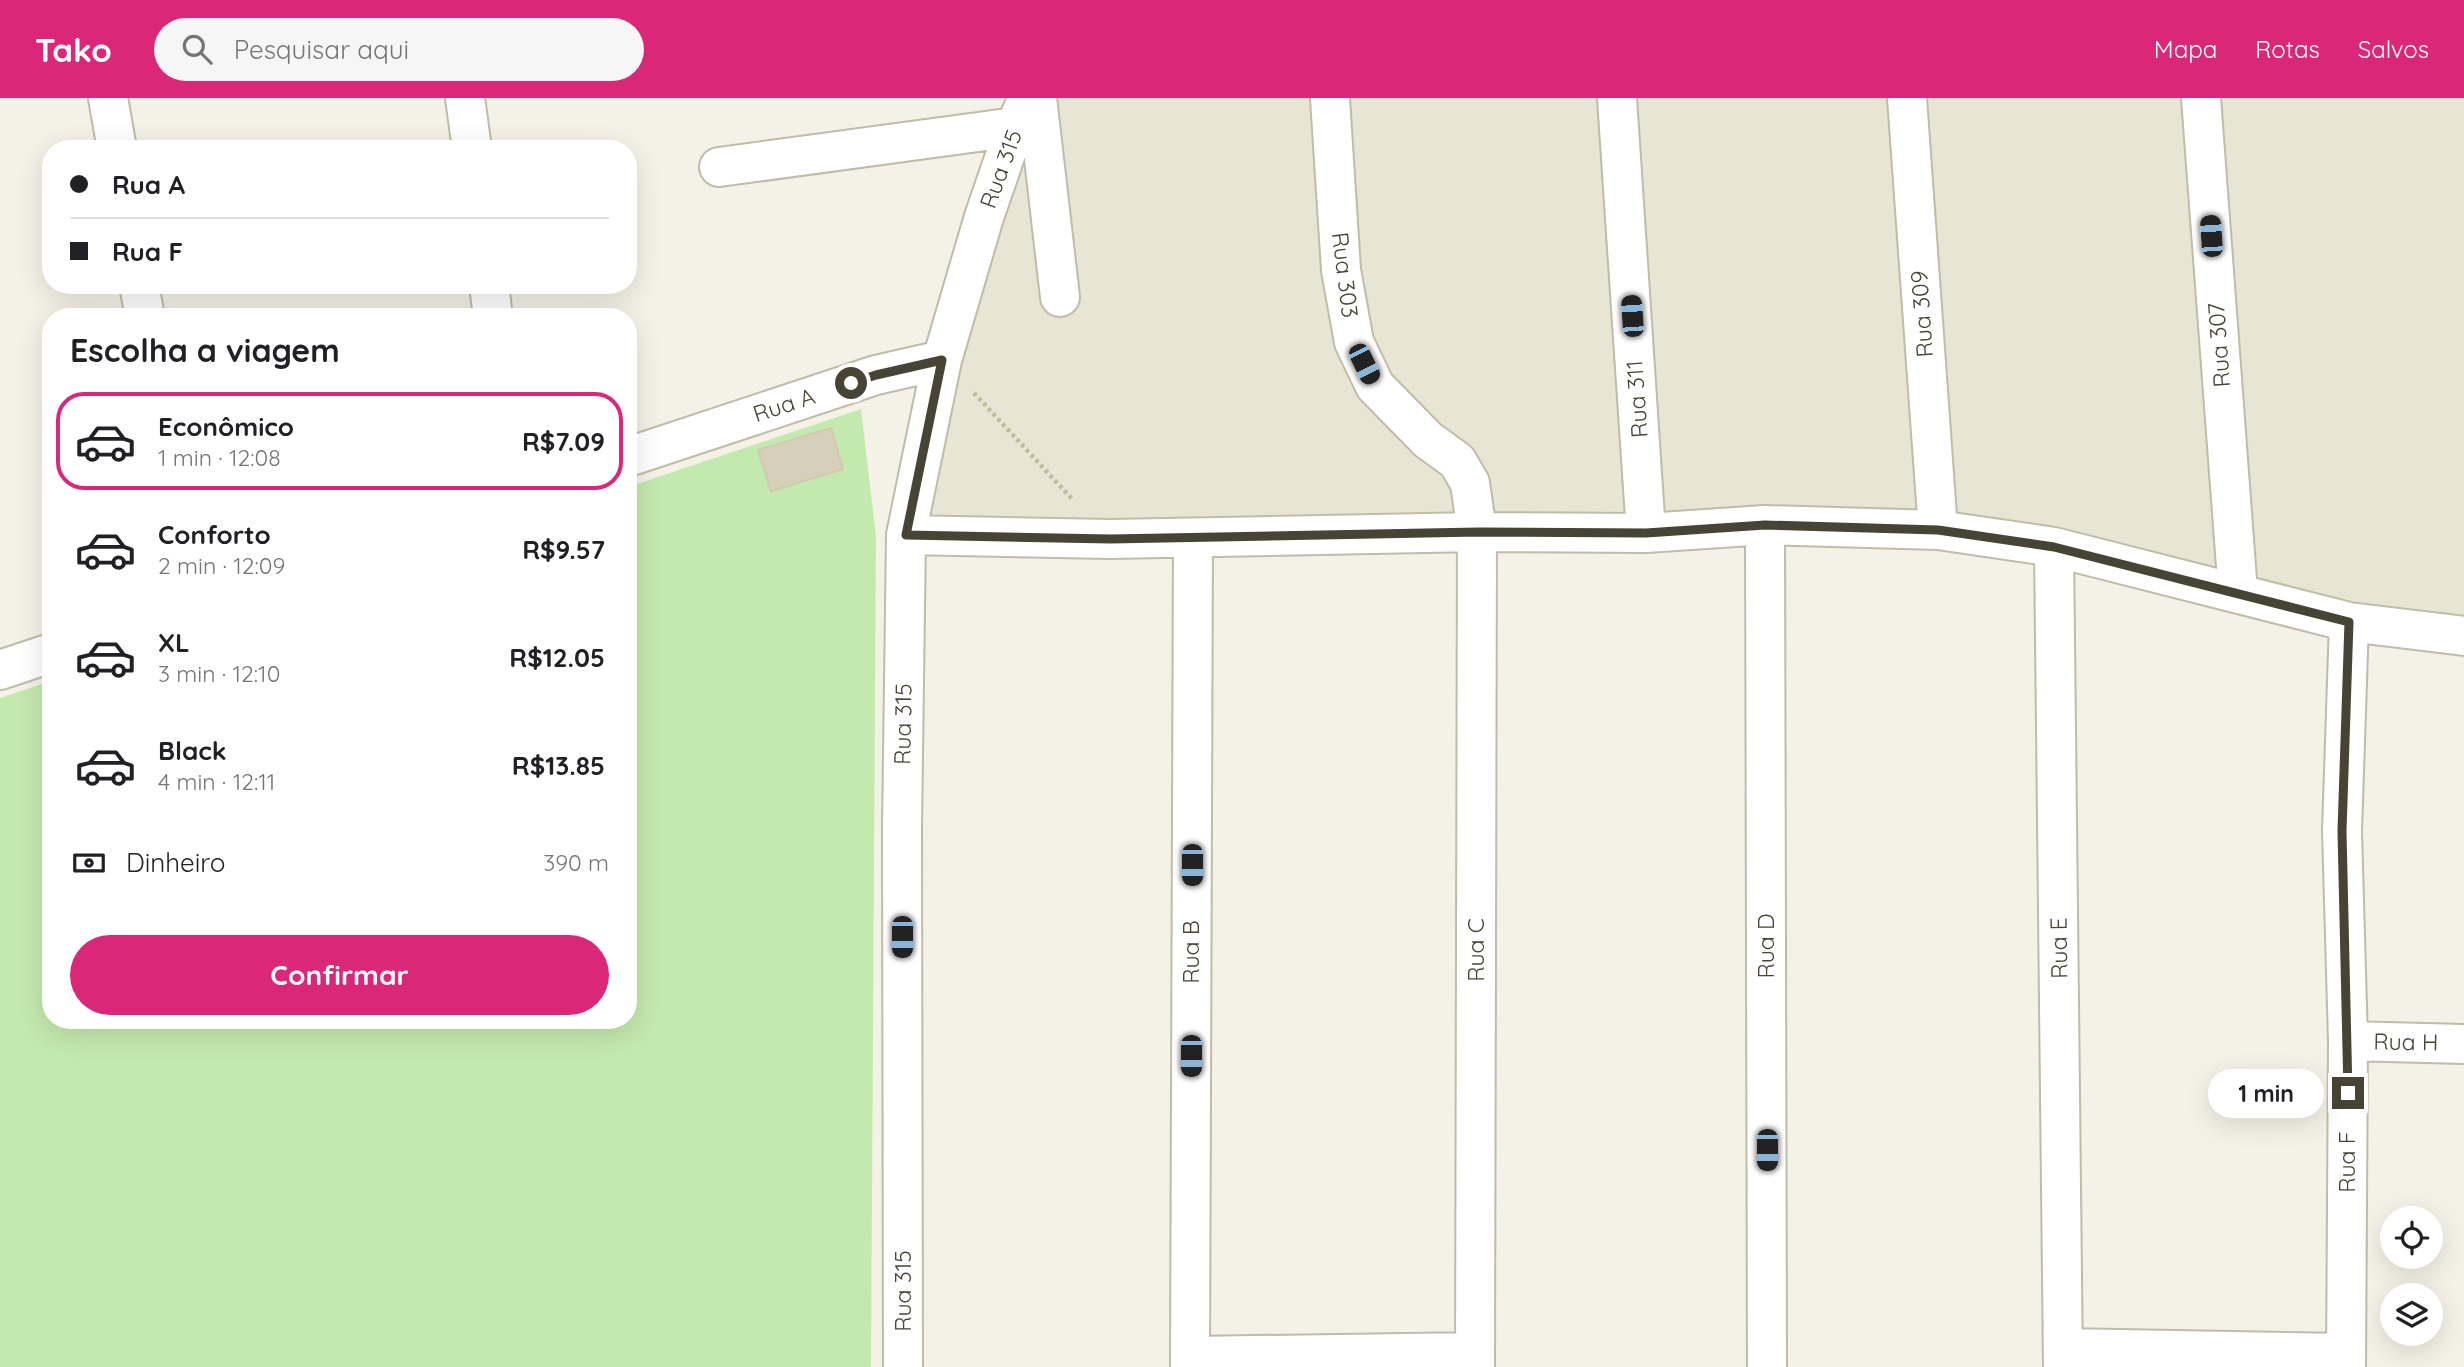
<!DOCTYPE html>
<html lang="pt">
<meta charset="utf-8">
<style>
body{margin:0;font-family:Quicksand,sans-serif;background:#f6f6f6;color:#202124;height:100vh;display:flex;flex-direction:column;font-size:26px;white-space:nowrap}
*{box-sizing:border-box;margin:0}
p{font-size:23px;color:#757577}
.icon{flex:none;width:38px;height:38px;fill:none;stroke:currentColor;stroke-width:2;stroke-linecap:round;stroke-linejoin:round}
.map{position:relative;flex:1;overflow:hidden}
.details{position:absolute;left:42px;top:210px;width:595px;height:721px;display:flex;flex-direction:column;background:#fff;border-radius:28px;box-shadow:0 7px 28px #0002}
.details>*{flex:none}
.top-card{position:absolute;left:42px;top:42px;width:595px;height:154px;border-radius:28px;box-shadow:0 7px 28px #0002;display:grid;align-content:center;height:154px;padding:0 28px;background:#fff}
.buttons{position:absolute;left:2380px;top:1108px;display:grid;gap:14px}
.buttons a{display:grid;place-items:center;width:63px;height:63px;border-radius:50%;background:#fff;box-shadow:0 7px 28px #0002;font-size:35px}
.end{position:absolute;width:32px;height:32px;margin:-16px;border:9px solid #474335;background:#fff;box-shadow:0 0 0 4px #fff}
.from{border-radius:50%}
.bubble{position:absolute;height:49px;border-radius:24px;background:#fff;box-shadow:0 7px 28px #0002;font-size:23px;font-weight:800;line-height:49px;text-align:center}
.car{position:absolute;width:21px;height:42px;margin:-21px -10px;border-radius:9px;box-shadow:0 0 5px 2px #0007;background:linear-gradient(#222 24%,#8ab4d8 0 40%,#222 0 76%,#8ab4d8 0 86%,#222 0)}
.top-card b{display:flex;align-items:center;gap:24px;height:66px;font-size:26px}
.top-card b+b{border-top:2px solid #e0e0e0}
.top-card i{width:18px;height:18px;background:#202124}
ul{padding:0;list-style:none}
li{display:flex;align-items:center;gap:21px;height:98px;margin:0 14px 10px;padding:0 14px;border:4px solid transparent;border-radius:28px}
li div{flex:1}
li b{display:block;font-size:26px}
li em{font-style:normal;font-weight:800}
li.selected{border-color:#db2777}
li>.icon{width:63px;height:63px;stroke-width:1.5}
h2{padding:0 28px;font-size:32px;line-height:84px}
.pay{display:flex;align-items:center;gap:18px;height:77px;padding:0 28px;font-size:26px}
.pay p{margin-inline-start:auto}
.primary-button{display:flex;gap:14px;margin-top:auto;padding:14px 28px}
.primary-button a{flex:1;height:80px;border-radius:42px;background:#db2777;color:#fff;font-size:28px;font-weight:800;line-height:80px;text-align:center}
header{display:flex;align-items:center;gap:42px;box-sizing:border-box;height:98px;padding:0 35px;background:#db2777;color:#fff}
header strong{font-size:33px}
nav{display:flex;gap:38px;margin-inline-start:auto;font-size:24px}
.search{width:490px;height:63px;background:#f6f6f6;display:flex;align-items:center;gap:18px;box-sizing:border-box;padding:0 24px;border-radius:38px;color:#757577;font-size:26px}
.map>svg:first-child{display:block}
.residential{fill:#e8e5d4}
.green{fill:#c4e9ae}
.building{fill:#d6d0bb;stroke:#d1c9ae;stroke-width:2}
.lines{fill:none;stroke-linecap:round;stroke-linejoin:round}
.minor-casing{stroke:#bfbca8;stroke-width:42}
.path{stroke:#c2ba99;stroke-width:4.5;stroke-dasharray:3.5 3.5;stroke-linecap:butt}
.minor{stroke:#fff;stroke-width:38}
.route{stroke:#474335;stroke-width:9}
.labels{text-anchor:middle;stroke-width:6;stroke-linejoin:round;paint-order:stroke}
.street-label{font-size:23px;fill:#474335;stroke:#fff}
</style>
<header>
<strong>Tako</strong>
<div class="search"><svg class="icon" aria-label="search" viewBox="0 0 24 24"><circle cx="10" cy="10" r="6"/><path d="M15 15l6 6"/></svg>Pesquisar aqui</div>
<nav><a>Mapa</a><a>Rotas</a><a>Salvos</a></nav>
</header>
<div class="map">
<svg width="2464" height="1269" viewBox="0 0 2464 1269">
<rect width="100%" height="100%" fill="#f4f2e6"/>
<path class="residential" d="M1028 0H2464V538L2054 449 906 437Z"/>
<path class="green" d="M861 311 876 438 871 1269H0V600L51 583V922H628V389Z"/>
<path class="building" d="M831 330 843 371 771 393 758 352Z"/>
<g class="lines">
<g class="minor-casing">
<path id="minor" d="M108 0 117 51
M465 0 472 51
M1037 0 1060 199
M1330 0 1341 172 1354 244 1375 288 1428 342 1457 363 1470 385 1477 434 1475 1269
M1617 0 1646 435
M1907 0 1938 432
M2201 0 2238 495
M719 69 1015 29
M139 187 145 219
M489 187 493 219
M628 359 876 277 942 262
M1765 427 1767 1269
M906 437 1110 441 1477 434 1646 435 1765 427 1938 432 2054 449 2349 524 2464 538
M2054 449 2063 1269
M0 572 51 555
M2348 943 2464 946
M2063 1250 2346 1255
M1190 1258 1475 1254
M903 1269 902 731 906 437 942 262 984 119 1015 29 1028 0
M1190 1269 1193 440
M2346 1269 2348 943 2342 733 2349 524"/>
</g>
<path class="path" d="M974 295 1073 402"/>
<use href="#minor" class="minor"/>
</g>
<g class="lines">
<path class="route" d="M851 285 876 277 942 262 906 437 1110 441 1478 434 1646 435 1765 427 1938 432 2054 449 2349 524 2342 733 2348 995"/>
</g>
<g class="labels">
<g class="street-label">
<text transform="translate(1001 71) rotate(-70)" y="8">Rua 315</text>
<text transform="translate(1345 177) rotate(83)" y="8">Rua 303</text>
<text transform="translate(1922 216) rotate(-94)" y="8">Rua 309</text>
<text transform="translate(2219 247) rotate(-94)" y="8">Rua 307</text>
<text transform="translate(1637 301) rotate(-94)" y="8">Rua 311</text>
<text transform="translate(784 307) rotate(-18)" y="8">Rua A</text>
<text transform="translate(903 626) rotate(-89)" y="8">Rua 315</text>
<text transform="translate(1766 848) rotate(-90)" y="8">Rua D</text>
<text transform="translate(2059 850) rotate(-91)" y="8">Rua E</text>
<text transform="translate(1476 852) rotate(-90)" y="8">Rua C</text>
<text transform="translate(1191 854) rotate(-90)" y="8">Rua B</text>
<text transform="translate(2406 944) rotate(1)" y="8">Rua H</text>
<text transform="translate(2347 1064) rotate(-90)" y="8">Rua F</text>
<text transform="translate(903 1193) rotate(-90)" y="8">Rua 315</text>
</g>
</g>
</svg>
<div class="buttons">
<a><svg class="icon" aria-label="locate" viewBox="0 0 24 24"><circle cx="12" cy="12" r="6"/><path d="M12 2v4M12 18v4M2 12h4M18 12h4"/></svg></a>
<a><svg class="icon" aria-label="layers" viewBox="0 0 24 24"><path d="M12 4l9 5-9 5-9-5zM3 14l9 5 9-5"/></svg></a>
</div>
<i class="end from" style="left:851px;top:285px"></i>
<i class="end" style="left:2348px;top:995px"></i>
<div class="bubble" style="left:2208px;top:971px;width:116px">1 min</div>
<i class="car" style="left:2211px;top:138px;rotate:356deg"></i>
<i class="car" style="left:1632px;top:218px;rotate:356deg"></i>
<i class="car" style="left:1364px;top:266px;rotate:154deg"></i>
<i class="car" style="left:1192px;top:767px;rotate:180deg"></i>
<i class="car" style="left:902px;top:839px;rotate:180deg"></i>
<i class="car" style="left:1191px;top:958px;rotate:180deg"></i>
<i class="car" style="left:1767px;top:1052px;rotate:180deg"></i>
<div class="top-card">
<b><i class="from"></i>Rua A</b>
<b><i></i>Rua F</b>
</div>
<section class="details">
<h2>Escolha a viagem</h2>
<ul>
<li class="selected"><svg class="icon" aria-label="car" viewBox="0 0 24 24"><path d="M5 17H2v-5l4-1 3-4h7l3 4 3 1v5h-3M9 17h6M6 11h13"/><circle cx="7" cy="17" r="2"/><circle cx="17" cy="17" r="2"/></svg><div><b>Econômico</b><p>1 min · 12:08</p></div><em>R$7.09</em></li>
<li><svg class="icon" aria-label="car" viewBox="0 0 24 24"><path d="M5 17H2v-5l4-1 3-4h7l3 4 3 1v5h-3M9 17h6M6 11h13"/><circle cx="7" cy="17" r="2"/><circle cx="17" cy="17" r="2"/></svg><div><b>Conforto</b><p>2 min · 12:09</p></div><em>R$9.57</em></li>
<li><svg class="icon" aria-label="car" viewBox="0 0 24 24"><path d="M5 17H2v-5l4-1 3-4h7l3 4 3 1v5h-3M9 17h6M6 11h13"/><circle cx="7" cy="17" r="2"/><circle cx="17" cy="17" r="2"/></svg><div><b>XL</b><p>3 min · 12:10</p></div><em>R$12.05</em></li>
<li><svg class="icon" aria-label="car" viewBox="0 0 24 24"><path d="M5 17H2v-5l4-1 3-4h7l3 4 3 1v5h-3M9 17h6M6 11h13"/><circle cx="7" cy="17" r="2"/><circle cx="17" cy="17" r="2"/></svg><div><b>Black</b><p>4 min · 12:11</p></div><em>R$13.85</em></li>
</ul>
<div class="pay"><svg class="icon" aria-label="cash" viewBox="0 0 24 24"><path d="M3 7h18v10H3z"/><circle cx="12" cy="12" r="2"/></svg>Dinheiro<p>390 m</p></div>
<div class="primary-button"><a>Confirmar</a></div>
</section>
</div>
